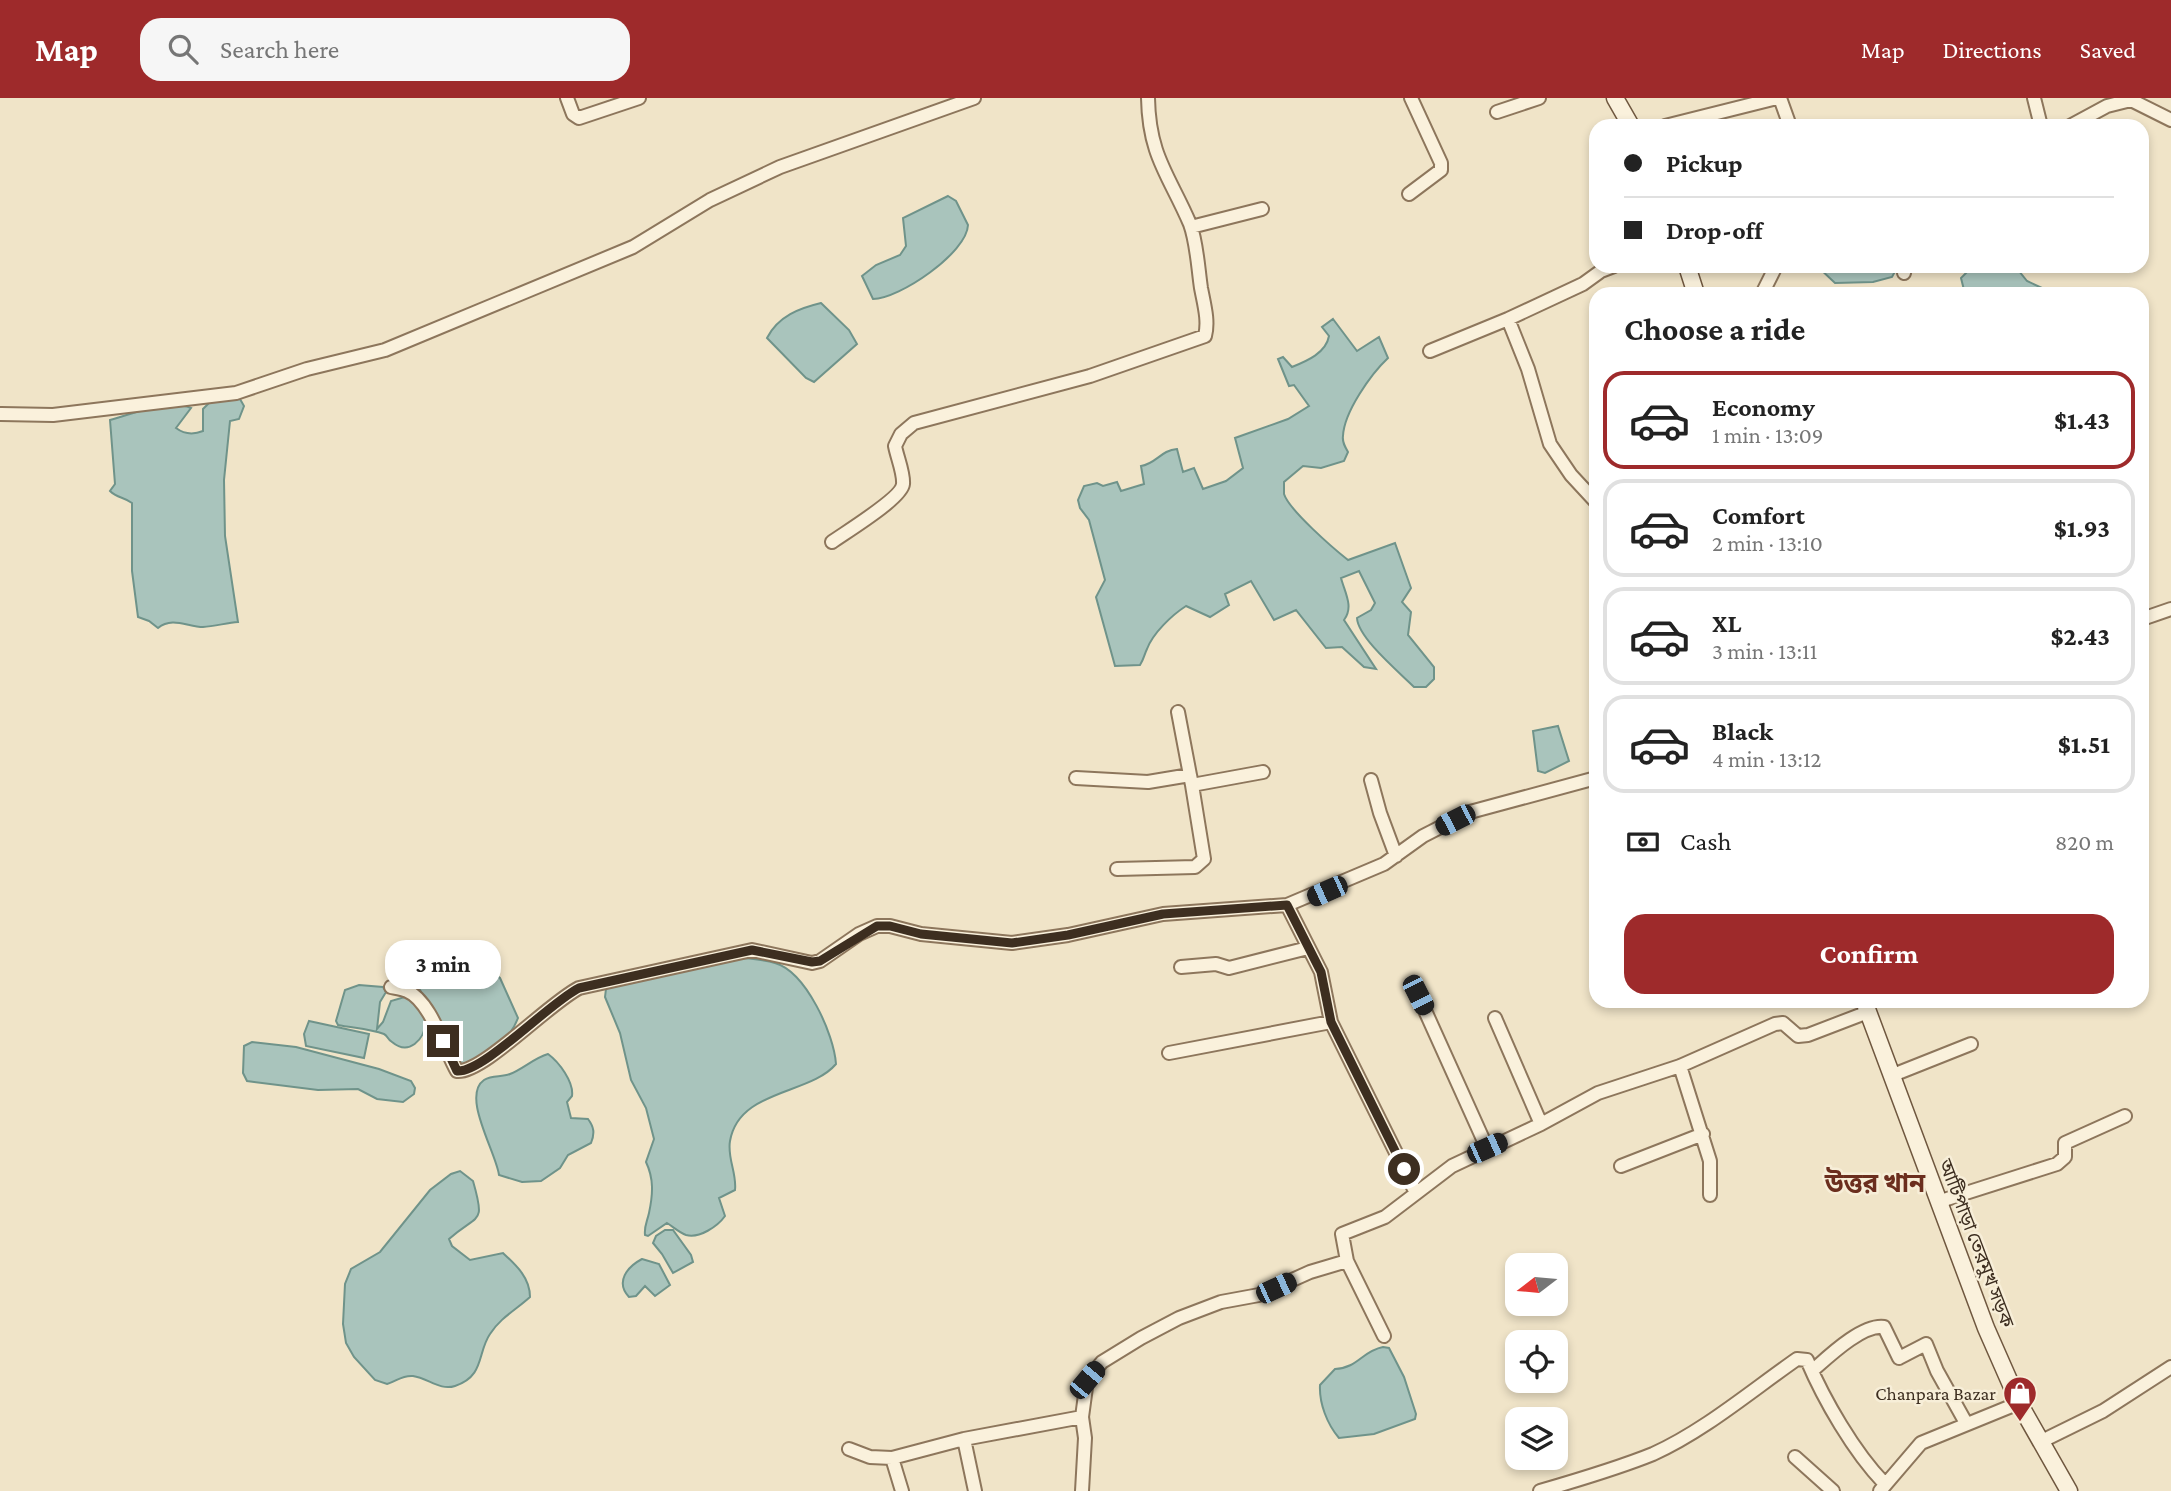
<!DOCTYPE html>
<meta charset="utf-8">
<style>
body{margin:0;font-family:"Crimson Pro","Noto Sans Bengali",serif;background:#f6f6f6;color:#222;height:100vh;display:flex;flex-direction:column;font-size:26px;white-space:nowrap}
*{box-sizing:border-box;margin:0}
p{font-size:23px;color:#767676}
.icon{flex:none;width:38px;height:38px;fill:none;stroke:currentColor;stroke-width:2;stroke-linecap:round;stroke-linejoin:round}
.map{position:relative;flex:1;overflow:hidden}
.drawer{position:absolute;left:1589px;top:189px;width:560px;height:721px;display:flex;flex-direction:column;background:#fff;border-radius:21px;box-shadow:0 4px 10px #0003}
.drawer>*{flex:none}
.guide{position:absolute;left:1589px;top:21px;width:560px;height:154px;border-radius:21px;box-shadow:0 4px 10px #0003;display:grid;align-content:center;height:154px;padding:0 35px;background:#fff}
.needle{width:46px;rotate:254deg}
.buttons{position:absolute;left:1505px;top:1155px;display:grid;gap:14px}
.buttons a{display:grid;place-items:center;width:63px;height:63px;border-radius:14px;background:#fff;box-shadow:0 4px 10px #0003;font-size:35px}
.end{position:absolute;width:32px;height:32px;margin:-16px;border:9px solid #3d2e20;background:#fff;box-shadow:0 0 0 4px #fff}
.from{border-radius:50%}
.bubble{position:absolute;height:49px;border-radius:21px;background:#fff;box-shadow:0 4px 10px #0003;font-size:23px;font-weight:700;line-height:49px;text-align:center}
.car{position:absolute;width:21px;height:42px;margin:-21px -10px;border-radius:9px;box-shadow:0 0 5px 2px #0007;background:linear-gradient(#222 24%,#8ab4d8 0 40%,#222 0 76%,#8ab4d8 0 86%,#222 0)}
.guide b{display:flex;align-items:center;gap:24px;height:66px;font-size:26px}
.guide b+b{border-top:2px solid #e0e0e0}
.guide i{width:18px;height:18px;background:#222}
ul{padding:0;list-style:none}
li{display:flex;align-items:center;gap:21px;height:98px;margin:0 14px 10px;padding:0 21px;border:4px solid #e0e0e0;border-radius:21px}
li div{flex:1}
li b{display:block;font-size:26px}
li em{font-style:normal;font-weight:700}
li.current{border-color:#9e2a2b}
li>.icon{width:63px;height:63px;stroke-width:1.5}
h2{padding:0 35px;font-size:32px;line-height:84px}
.pay{display:flex;align-items:center;gap:18px;height:77px;padding:0 35px;font-size:26px}
.pay p{margin-inline-start:auto}
.button{display:flex;gap:14px;margin-top:auto;padding:14px 35px}
.button a{flex:1;height:80px;border-radius:21px;background:#9e2a2b;color:#fff;font-size:28px;font-weight:700;line-height:80px;text-align:center}
header{display:flex;align-items:center;gap:42px;box-sizing:border-box;height:98px;padding:0 35px;background:#9e2a2b;color:#fff}
header strong{font-size:33px}
nav{display:flex;gap:38px;margin-inline-start:auto;font-size:24px}
.search{width:490px;height:63px;background:#f6f6f6;display:flex;align-items:center;gap:18px;box-sizing:border-box;padding:0 24px;border-radius:21px;color:#767676;font-size:26px}
.map>svg:first-child{display:block}
.water{fill:#a9c4bc;stroke:#6f938a;stroke-width:2}
.lines{fill:none;stroke-linecap:round;stroke-linejoin:round}
.street-casing{stroke:#8d765c;stroke-width:16}
.secondary-casing{stroke:#6f573f;stroke-width:19}
.street{stroke:#faf1dc;stroke-width:12}
.secondary{stroke:#faf1dc;stroke-width:16}
.route{stroke:#3d2e20;stroke-width:9}
.labels{text-anchor:middle;stroke-width:5;stroke-linejoin:round;paint-order:stroke}
.street-label{font-size:19px;fill:#3d2e20;stroke:#f7eed8}
.poi-label{font-size:19px;fill:#3d2e20;stroke:#f7eed8;text-anchor:end}
.district-label{font-size:26px;font-weight:bold;fill:#6b2e1e;stroke:#f7eed8}
</style>
<header>
<strong>Map</strong>
<div class="search"><svg class="icon" aria-label="search" viewBox="0 0 24 24"><circle cx="10" cy="10" r="6"/><path d="M15 15l6 6"/></svg>Search here</div>
<nav><a>Map</a><a>Directions</a><a>Saved</a></nav>
</header>
<div class="map">
<svg width="2171" height="1393" viewBox="0 0 2171 1393">
<rect width="100%" height="100%" fill="#f0e4c8"/>
<path class="water" d="M948 98 956 103 968 127C967 155 899 201 873 201L862 178 876 167 900 157 906 148 903 120Z
M1817 168H1898L1892 179 1873 184 1835 185Z
M1992 168H2020L2019 173 2027 183 2055 196H1965L1961 180 1969 172 1990 173Z
M821 205 849 232 857 246 814 284 806 280 767 240C778 218 800 210 821 205Z
M1333 221 1357 253 1379 239 1388 260C1371 276 1344 314 1343 338 1342 344 1345 349 1348 354L1344 363 1321 370 1303 368 1284 384C1284 385 1284 395 1284 396 1289 412 1334 451 1348 462L1395 445 1411 490 1402 504 1411 514 1408 537 1434 569V581L1426 589H1414C1399 574 1358 540 1357 520L1371 512 1375 505 1359 473 1341 480C1345 495 1354 509 1344 522L1376 571 1364 569 1342 549 1326 550 1296 512 1274 522 1251 483 1225 496 1229 507 1210 519 1186 508C1172 517 1153 535 1147 551 1144 557 1144 561 1140 567L1115 568 1096 499 1105 482 1089 422 1080 410 1078 402 1084 388 1097 385 1103 388 1117 384 1121 393 1144 386 1141 368C1156 366 1161 352 1177 351L1183 374 1194 370 1203 391 1226 383 1243 370 1235 340 1288 321 1309 308 1294 287 1289 288 1278 261 1283 259 1292 269C1307 263 1326 255 1329 238L1322 229Z
M240 301 244 308 239 321 230 323 224 382 225 438 238 524C227 525 215 528 203 529 188 529 172 518 158 530L149 523 138 519 132 473V405C124 399 117 400 110 393L115 386 110 322C135 315 167 301 191 310L176 330C184 336 193 337 203 333V311L210 304Z
M1558 628 1569 663 1545 675 1538 673 1533 633Z
M736 859C748 861 763 861 775 865 806 874 834 936 836 966 810 997 739 991 730 1043 727 1060 737 1075 735 1092L719 1100 725 1118C718 1128 699 1141 686 1137 680 1135 672 1128 667 1125L648 1138 645 1137C644 1128 647 1124 649 1115 653 1096 654 1081 646 1064L654 1041 646 1010 631 982 620 935 605 899 606 891 611 886Z
M495 876 500 880 518 920C509 944 484 962 460 968L419 890 428 880Z
M359 887 383 889 386 894 380 904 377 931 383 924 391 903 408 898 414 901 426 924C424 942 409 958 392 944 387 941 388 938 384 936 370 931 353 930 338 927L336 923 345 892Z
M309 923 369 936 364 960 306 948 304 936Z
M252 944 296 949 379 971 411 983 415 990 414 996 403 1004 377 1001 358 991 318 992 247 983 243 975 244 948Z
M548 956C559 964 574 984 572 998L567 1004 571 1020 588 1021C594 1029 595 1035 591 1045L568 1057 560 1070 541 1083 522 1084 499 1077C496 1054 461 998 484 982 493 976 501 980 510 976 523 971 534 960 548 956Z
M460 1073 473 1083C486 1128 478 1115 449 1141L452 1148 470 1162 503 1155C517 1168 530 1180 530 1199 517 1211 500 1220 490 1236 477 1255 485 1278 455 1288 440 1293 428 1280 413 1278 402 1277 397 1283 387 1286L375 1282 354 1259 346 1245 343 1226 345 1186 351 1171 380 1154 430 1092 451 1076Z
M665 1132H673L691 1157 693 1164 673 1175 662 1156 653 1145 656 1138Z
M642 1161 659 1166 670 1187 655 1198 645 1188 636 1198 629 1199C615 1184 627 1169 642 1161Z
M1383 1249 1389 1250 1404 1279 1416 1316 1415 1321 1374 1336 1339 1340C1327 1326 1319 1305 1320 1287L1335 1271C1358 1270 1362 1253 1383 1249Z"/>
<g class="lines">
<g class="street-casing">
<path id="street" d="M567 0 573 16 579 20 639 0
M1780 0 1790 28
M2034 0 2041 28
M1497 14 1539 0
M1665 28 1777 0
M2070 28 2107 8 2131 2 2171 22
M1409 96 1441 72V65L1411 0
M1191 129 1262 111
M1904 175 1905 168
M1762 196 1776 168
M1508 221 1528 271 1550 346 1571 377 1596 404
M1430 253 1508 221 1583 186 1601 173 1614 168
M1 316 53 317 236 295 307 271 385 252 633 149 710 102 780 69 974 0
M832 444C846 434 902 400 903 386 904 375 897 359 895 348L901 336 914 325 1090 278 1205 238C1209 223 1204 206 1201 190 1198 170 1197 145 1190 126 1169 77 1149 58 1148 0
M2142 521 2171 511
M1178 614 1190 677
M1076 680 1148 684 1190 677 1192 687
M1371 682 1380 715 1396 758
M1117 771 1195 769 1204 761 1192 687 1263 674
M1287 807 1321 874 1331 924 1416 1095
M1181 869 1216 866 1229 870 1308 850
M391 889C396 890 403 891 407 893 430 902 445 952 457 973 482 976 549 905 579 890L752 852 812 865 820 863 859 836 877 828H890L921 836 1012 845 1068 837 1163 816 1287 807 1384 766 1423 738 1470 714 1596 680
M1418 897 1487 1050
M1495 920 1541 1026
M1169 955 1331 924
M1680 968 1710 1063V1097
M1893 977 1971 946
M1621 1068 1703 1036
M1939 1106 1947 1101 2057 1066 2065 1059V1045L2125 1018
M1347 1163 1384 1238
M1812 1273C1828 1259 1862 1226 1884 1229L1899 1260 1926 1246 1937 1273 1966 1325
M2040 1344 2103 1313 2171 1269
M849 1351 870 1359 892 1360
M1795 1359 1833 1393
M902 1393 892 1360 964 1341
M975 1393 964 1341 1082 1319
M1082 1393 1085 1340 1082 1319 1087 1282 1102 1264 1141 1240 1179 1220 1221 1204 1259 1197 1310 1174 1347 1163 1342 1136 1385 1119 1452 1068 1541 1026 1598 995 1680 968 1775 926 1783 925 1798 938 1808 937 1868 914
M1540 1393C1578 1382 1616 1371 1653 1356 1704 1333 1751 1293 1797 1261L1807 1262C1824 1302 1854 1354 1884 1385
M1880 1393 1921 1345 2019 1305"/>
</g>
<g class="secondary-casing">
<path id="secondary" d="M1615 0 1631 28
M1687 168 1696 196
M1864 903 1986 1230 2019 1305 2069 1393"/>
</g>
<use href="#street" class="street"/>
<use href="#secondary" class="secondary"/>
</g>
<g class="lines">
<path class="route" d="M443 943 457 973C483 975 549 905 579 890L752 852 812 864 820 863 877 828H890L921 836 1012 845 1068 837 1163 816 1287 807 1321 874 1331 924 1404 1071"/>
</g>
<defs>
<g id="shop-pin" transform="scale(1.75)"><path d="M0 17L-7.5 6A9.5 9.5 0 1 1 7.5 6Z" fill="#9e2a2b" stroke="#f7eed8"/><path d="M-5-2.5h2.3a2.7 3.5 0 0 1 5.4 0H5L5.5 6h-11ZM-1.5-2.5h3a1.5 2.3 0 0 0-3 0Z" fill="#fff"/></g>
</defs>
<g fill-rule="evenodd">
<use href="#shop-pin" x="2020" y="1295"/>
</g>
<g class="labels">
<g class="street-label">
<text transform="translate(1977 1145) rotate(69)" y="7">আটিপাড়া তেরমুখ সড়ক</text>
</g>
<g class="poi-label">
<text x="1996" y="1302">Chanpara Bazar</text>
</g>
<g class="district-label">
<text x="1875" y="1094">উত্তর খান</text>
</g>
</g>
</svg>
<div class="buttons">
<a><svg class="needle" viewBox="-14 -14 28 28"><path d="M0-13l5 13h-10z" fill="#e53935"/><path d="M0 13l5-13h-10z" fill="#767676"/></svg></a>
<a><svg class="icon" aria-label="locate" viewBox="0 0 24 24"><circle cx="12" cy="12" r="6"/><path d="M12 2v4M12 18v4M2 12h4M18 12h4"/></svg></a>
<a><svg class="icon" aria-label="layers" viewBox="0 0 24 24"><path d="M12 4l9 5-9 5-9-5zM3 14l9 5 9-5"/></svg></a>
</div>
<i class="end from" style="left:1404px;top:1071px"></i>
<i class="end" style="left:443px;top:943px"></i>
<div class="bubble" style="left:385px;top:842px;width:116px">3 min</div>
<i class="car" style="left:1455px;top:722px;rotate:243deg"></i>
<i class="car" style="left:1327px;top:793px;rotate:246deg"></i>
<i class="car" style="left:1418px;top:897px;rotate:153deg"></i>
<i class="car" style="left:1487px;top:1050px;rotate:66deg"></i>
<i class="car" style="left:1276px;top:1190px;rotate:65deg"></i>
<i class="car" style="left:1087px;top:1282px;rotate:40deg"></i>
<div class="guide">
<b><i class="from"></i>Pickup</b>
<b><i></i>Drop-off</b>
</div>
<section class="drawer">
<h2>Choose a ride</h2>
<ul>
<li class="current"><svg class="icon" aria-label="car" viewBox="0 0 24 24"><path d="M5 17H2v-5l4-1 3-4h7l3 4 3 1v5h-3M9 17h6M6 11h13"/><circle cx="7" cy="17" r="2"/><circle cx="17" cy="17" r="2"/></svg><div><b>Economy</b><p>1 min · 13:09</p></div><em>$1.43</em></li>
<li><svg class="icon" aria-label="car" viewBox="0 0 24 24"><path d="M5 17H2v-5l4-1 3-4h7l3 4 3 1v5h-3M9 17h6M6 11h13"/><circle cx="7" cy="17" r="2"/><circle cx="17" cy="17" r="2"/></svg><div><b>Comfort</b><p>2 min · 13:10</p></div><em>$1.93</em></li>
<li><svg class="icon" aria-label="car" viewBox="0 0 24 24"><path d="M5 17H2v-5l4-1 3-4h7l3 4 3 1v5h-3M9 17h6M6 11h13"/><circle cx="7" cy="17" r="2"/><circle cx="17" cy="17" r="2"/></svg><div><b>XL</b><p>3 min · 13:11</p></div><em>$2.43</em></li>
<li><svg class="icon" aria-label="car" viewBox="0 0 24 24"><path d="M5 17H2v-5l4-1 3-4h7l3 4 3 1v5h-3M9 17h6M6 11h13"/><circle cx="7" cy="17" r="2"/><circle cx="17" cy="17" r="2"/></svg><div><b>Black</b><p>4 min · 13:12</p></div><em>$1.51</em></li>
</ul>
<div class="pay"><svg class="icon" aria-label="cash" viewBox="0 0 24 24"><path d="M3 7h18v10H3z"/><circle cx="12" cy="12" r="2"/></svg>Cash<p>820 m</p></div>
<div class="button"><a>Confirm</a></div>
</section>
</div>
